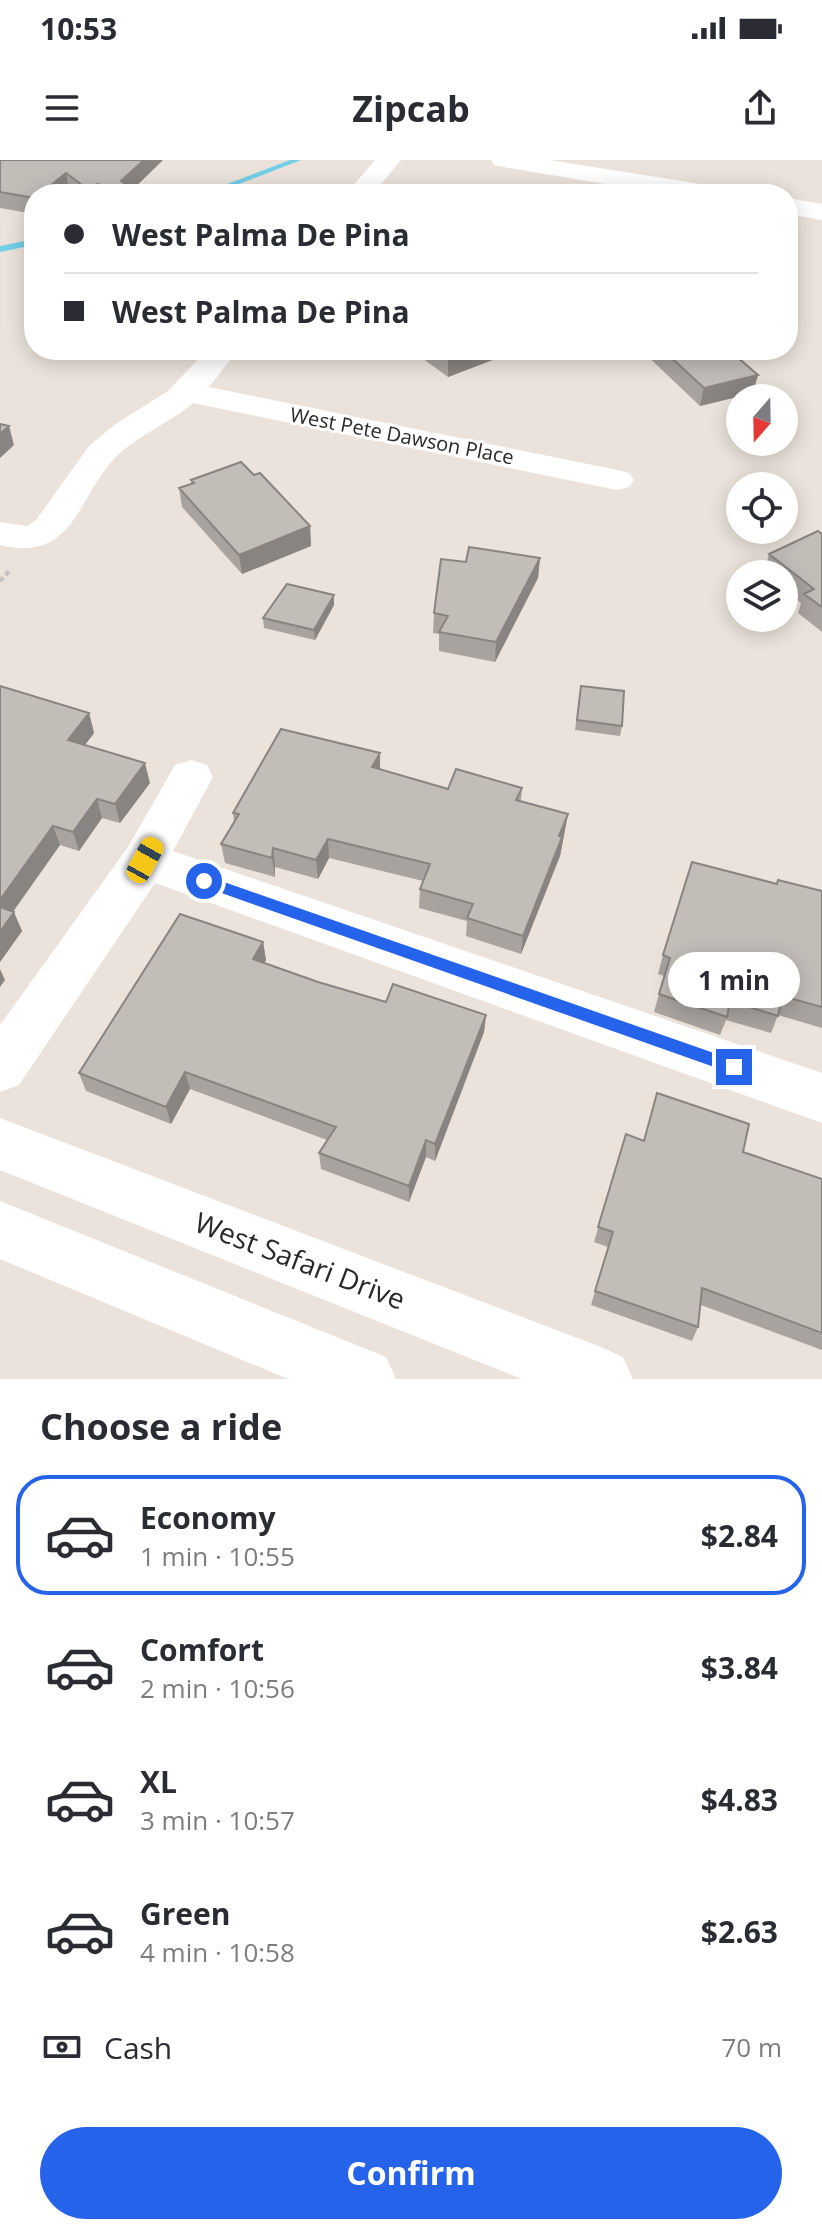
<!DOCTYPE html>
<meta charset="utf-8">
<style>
body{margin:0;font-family:"Open Sans",sans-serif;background:#f2f2f3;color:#2b2b33;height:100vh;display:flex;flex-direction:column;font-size:30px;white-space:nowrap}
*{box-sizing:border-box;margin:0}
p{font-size:26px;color:#7c7c81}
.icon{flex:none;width:44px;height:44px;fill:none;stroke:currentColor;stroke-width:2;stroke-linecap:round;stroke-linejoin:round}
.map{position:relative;height:1219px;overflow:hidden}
.drawer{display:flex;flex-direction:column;background:#fff;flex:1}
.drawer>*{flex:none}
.top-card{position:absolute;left:24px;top:24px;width:774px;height:176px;border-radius:32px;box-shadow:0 4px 20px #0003;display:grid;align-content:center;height:176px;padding:0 40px;background:#fff}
.needle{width:52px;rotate:200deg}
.controls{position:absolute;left:726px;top:224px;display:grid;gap:16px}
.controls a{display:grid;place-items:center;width:72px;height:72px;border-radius:50%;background:#fff;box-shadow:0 4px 20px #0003;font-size:40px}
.end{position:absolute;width:36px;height:36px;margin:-18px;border:10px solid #2563eb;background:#fff;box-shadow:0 0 0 4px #fff}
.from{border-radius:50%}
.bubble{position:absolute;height:56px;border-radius:28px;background:#fff;box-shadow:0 4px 20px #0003;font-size:26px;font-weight:700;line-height:56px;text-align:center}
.car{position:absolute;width:24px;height:48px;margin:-24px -12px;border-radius:10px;box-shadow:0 0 6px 2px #0007;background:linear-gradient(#f5c518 24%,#345 0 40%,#f5c518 0 76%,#345 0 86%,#f5c518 0)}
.top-card b{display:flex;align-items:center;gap:28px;height:76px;font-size:30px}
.top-card b+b{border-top:2px solid #e1e1e2}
.top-card i{width:20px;height:20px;background:#2b2b33}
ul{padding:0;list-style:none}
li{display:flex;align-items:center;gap:24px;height:120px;margin:0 16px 12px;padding:0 24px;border:4px solid transparent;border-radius:32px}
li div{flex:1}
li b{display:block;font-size:30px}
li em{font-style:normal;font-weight:700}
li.selected{border-color:#2563eb}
li>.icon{width:72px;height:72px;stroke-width:1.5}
h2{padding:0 40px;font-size:36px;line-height:96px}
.pay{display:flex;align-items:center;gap:20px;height:88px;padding:0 40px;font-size:30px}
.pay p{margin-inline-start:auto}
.cta{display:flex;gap:16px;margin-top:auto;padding:16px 40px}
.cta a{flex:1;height:92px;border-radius:48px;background:#2563eb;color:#fff;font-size:32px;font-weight:700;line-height:92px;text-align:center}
.status{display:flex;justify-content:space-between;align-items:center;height:56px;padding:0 40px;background:#fff;direction:ltr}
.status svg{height:22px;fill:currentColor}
header{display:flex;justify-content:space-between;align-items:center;height:104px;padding:0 40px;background:#fff;font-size:36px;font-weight:700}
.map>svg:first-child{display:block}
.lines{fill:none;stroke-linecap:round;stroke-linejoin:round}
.stream{fill:#73cee8;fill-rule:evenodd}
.path{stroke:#c3c3c3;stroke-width:4;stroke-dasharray:5 3;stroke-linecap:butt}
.minor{fill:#fff;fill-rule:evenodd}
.wall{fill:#a8a39e}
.shaded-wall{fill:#888481}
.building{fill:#c3bdb8;stroke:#888481;stroke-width:2}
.route{fill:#2563eb}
.labels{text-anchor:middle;stroke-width:6;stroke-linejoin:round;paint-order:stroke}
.far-street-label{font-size:20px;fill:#292929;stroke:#fff}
.near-street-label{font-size:28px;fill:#292929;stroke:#fff}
</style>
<div class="status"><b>10:53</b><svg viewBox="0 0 49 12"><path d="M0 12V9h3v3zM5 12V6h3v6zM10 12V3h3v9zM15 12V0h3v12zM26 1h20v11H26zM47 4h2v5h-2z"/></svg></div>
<header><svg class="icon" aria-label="menu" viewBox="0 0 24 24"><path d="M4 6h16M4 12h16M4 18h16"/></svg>Zipcab<svg class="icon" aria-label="share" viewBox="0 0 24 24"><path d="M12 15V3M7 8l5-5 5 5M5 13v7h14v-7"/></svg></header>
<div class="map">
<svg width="822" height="1219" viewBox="0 0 822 1219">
<rect width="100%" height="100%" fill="#ebe3db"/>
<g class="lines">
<path class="stream" d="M290 0H301L213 34H201Z
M34 79V85L0 92V86Z"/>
<path class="path" d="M0 421 10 410"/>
<path class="minor" d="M375 0H401L373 34H346Z
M491 0H549L713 26 722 29 726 34H665L503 7 494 5Z
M788 38 822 44V60L788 54Z
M207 190H238L209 227 617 310 629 313 634 320 629 327 617 330 193 243C171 262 143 273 121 292 77 331 78 404 0 385V362L27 366 36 360 89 286 114 265 168 231Z
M191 600 207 605 213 617 173 691 822 913V963L155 723 19 925 0 932V865L128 687 175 605Z
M0 958 601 1187 623 1197 633 1219H522L0 1010Z
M0 1041 386 1197 396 1219H288L0 1099Z"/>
</g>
<path class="wall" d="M0 0H163L133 29 140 34H75L69 30 64 34H34V54L0 48Z
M411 190H503V196L448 217Z
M641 190H729L753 233 700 246Z
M254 315 310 366 311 386 242 414 182 347 179 328 191 324V320Z
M822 374V472L798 453 801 443 784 429V414L764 413 769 394Z
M540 398 538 418 495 502 439 491V474L433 473 434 453 466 402Z
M334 445 315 480 264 468 263 458Z
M0 526 89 553 94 573 85 585 150 623 120 663 102 658 79 691 60 685 13 752 22 771 0 802Z
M581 526 622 566 620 576 575 570Z
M380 609 448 629 522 628 521 641 568 654 560 696 521 794 466 776 467 761 419 748 420 729 423 721 329 698 318 719 275 707V717L225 703 221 684 234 662 233 653Z
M778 720 822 731V868L778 855 771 873 726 860 720 875 654 852 664 816 658 814 663 795 777 724Z
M263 782 266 800 264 803 318 822 386 842 486 855 484 872 435 1001 426 997 409 1042 321 1009 319 993 327 980 190 929 171 964 86 931 79 913Z
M626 974 644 981 743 992 822 1019V1190L701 1145 698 1167 692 1181 591 1145 608 1087 594 1082Z"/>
<path class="shaded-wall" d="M144 0H163L128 34 121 21Z
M66 13 69 30 64 34H40Z
M98 24 100 34H87L86 28Z
M470 190H503V196L448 217V198Z
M758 215 753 233 700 246 704 228Z
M9 266 14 285 0 298V274Z
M310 366 311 386 242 414 239 395Z
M540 398 538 418 495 502 496 482Z
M334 435V445L315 480 314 470Z
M89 553 94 573 74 599 68 580Z
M380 593V612L372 607Z
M145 603 150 623 120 663 115 644Z
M97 639 102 658 79 691 73 672Z
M568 654 560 696 521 794 523 776Z
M53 666 60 685 4 764 0 756V740Z
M328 679 329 698 318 719 316 700Z
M273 688 275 707V717L272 698Z
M14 752 22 771 0 802V772Z
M263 782 266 800 256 818 253 799Z
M0 809 5 820 0 827Z
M486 855 484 872 435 1001V984Z
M185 912 190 929 171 964 166 947Z
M426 980V997L409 1042V1026Z"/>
<path class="building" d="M0 0H144L121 21 140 34H105L98 24 86 28 66 13 40 34H34V38L0 32Z
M436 190H470L448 198Z
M663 190H729L758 215 704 228Z
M0 264 9 266 0 274Z
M241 302 254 315 260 313 310 366 239 395 179 328 194 323 191 320Z
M818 371 822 374V447L804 434 814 429 769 394Z
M469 387 540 398 496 482 439 472 448 456 434 453 441 399 466 402Z
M287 424 334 435 314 470 263 458Z
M0 526 89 553 68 580 145 603 115 644 97 639 73 672 53 666 0 740Z
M581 526 624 531 622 566 577 560Z
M281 569 380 593 372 607 448 629 456 609 522 628 516 640 568 654 559 676 562 677 523 776 467 758 473 744 420 729 430 704 328 679 316 700 273 688 272 698 221 684 239 654 233 653Z
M692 702 777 724 778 720 822 731V847L782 836 778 856 730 841 727 857 659 834 670 798 663 795Z
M0 747 14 752 0 772Z
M180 754 263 782 253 799 318 822 386 842 393 824 486 855 435 984 426 980 409 1026 319 993 336 967 185 912 166 947 79 913Z
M657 933 749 964 743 992 822 1019V1173L702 1128 698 1167 595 1131 613 1072 598 1067 626 974 644 981Z"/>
<path class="route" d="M204 715 734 900 741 907 734 914 199 725 197 721Z"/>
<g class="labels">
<g class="far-street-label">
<text transform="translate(402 276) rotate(11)" y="7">West Pete Dawson Place</text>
</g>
<g class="near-street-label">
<text transform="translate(300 1101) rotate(21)" y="10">West Safari Drive</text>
</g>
</g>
</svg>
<div class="controls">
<a><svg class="needle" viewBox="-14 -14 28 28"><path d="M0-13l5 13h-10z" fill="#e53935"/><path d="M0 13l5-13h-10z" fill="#7c7c81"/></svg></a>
<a><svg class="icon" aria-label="locate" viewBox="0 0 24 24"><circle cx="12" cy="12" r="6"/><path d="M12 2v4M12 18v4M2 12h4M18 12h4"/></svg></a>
<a><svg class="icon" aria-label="layers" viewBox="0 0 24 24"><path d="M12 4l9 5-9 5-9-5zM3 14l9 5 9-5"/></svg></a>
</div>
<i class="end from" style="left:204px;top:721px"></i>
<i class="end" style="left:734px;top:907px"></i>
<div class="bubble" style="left:668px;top:792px;width:132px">1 min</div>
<i class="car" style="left:145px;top:700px;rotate:29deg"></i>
<div class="top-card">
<b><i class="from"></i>West Palma De Pina</b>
<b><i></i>West Palma De Pina</b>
</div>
</div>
<section class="drawer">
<h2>Choose a ride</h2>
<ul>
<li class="selected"><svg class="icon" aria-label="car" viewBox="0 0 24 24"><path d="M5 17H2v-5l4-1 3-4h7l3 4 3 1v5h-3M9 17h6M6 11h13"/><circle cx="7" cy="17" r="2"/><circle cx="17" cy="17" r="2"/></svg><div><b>Economy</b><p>1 min · 10:55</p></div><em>$2.84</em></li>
<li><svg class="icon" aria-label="car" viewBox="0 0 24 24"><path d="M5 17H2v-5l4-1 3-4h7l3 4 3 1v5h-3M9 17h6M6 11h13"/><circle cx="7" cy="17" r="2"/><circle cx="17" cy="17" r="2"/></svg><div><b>Comfort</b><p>2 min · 10:56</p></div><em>$3.84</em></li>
<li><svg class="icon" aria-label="car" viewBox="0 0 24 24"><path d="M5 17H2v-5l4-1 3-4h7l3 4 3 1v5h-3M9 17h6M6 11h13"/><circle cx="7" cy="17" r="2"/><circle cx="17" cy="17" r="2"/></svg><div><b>XL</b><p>3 min · 10:57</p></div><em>$4.83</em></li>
<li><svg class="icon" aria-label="car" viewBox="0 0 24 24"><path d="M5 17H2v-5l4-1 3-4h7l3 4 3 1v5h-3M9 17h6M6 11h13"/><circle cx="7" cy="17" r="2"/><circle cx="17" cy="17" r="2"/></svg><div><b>Green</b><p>4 min · 10:58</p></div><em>$2.63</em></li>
</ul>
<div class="pay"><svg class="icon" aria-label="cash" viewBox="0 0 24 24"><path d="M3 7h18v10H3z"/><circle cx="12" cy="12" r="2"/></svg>Cash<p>70 m</p></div>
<div class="cta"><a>Confirm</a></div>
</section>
